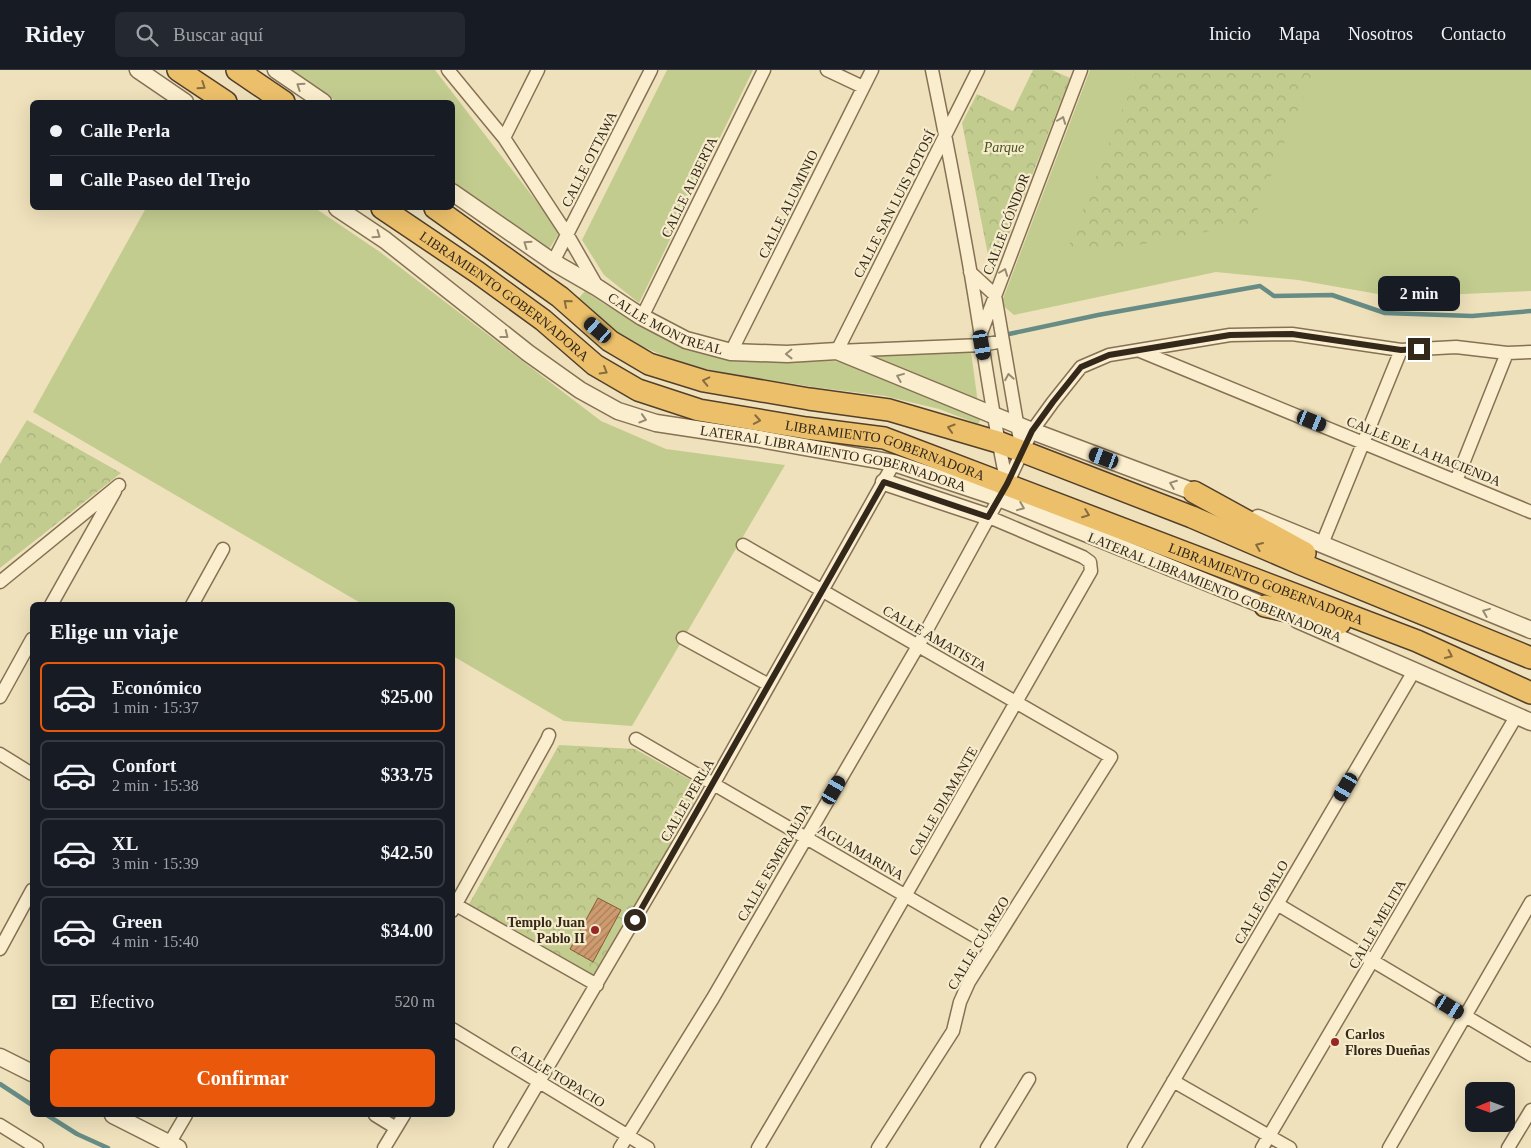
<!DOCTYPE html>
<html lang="es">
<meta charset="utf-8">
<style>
body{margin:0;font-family:"Times New Roman",serif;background:#242831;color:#f1f3f6;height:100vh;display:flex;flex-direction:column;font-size:19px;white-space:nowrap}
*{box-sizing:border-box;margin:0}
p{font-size:16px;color:#9ea1a6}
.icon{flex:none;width:28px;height:28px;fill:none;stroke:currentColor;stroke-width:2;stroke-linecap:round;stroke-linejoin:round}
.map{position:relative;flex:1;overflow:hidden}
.drawer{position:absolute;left:30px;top:532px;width:425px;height:515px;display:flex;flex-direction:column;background:#171b24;border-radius:8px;box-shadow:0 5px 20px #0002}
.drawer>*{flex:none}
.hud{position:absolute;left:30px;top:30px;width:425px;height:110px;border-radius:8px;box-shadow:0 5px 20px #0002;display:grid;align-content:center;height:110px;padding:0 20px;background:#171b24}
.needle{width:32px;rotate:269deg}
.buttons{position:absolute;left:1465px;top:1012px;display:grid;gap:10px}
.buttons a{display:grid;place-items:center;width:50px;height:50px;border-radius:8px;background:#171b24;box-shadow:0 5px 20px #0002;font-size:25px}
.end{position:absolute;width:22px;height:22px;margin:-11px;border:6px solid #34281a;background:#fff;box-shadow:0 0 0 2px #fff}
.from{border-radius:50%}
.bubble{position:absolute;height:35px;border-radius:8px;background:#171b24;box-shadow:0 5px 20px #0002;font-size:16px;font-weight:800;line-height:35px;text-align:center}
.car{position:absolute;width:15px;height:30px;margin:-15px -8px;border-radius:6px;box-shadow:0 0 4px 1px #0007;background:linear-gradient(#222 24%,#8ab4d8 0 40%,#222 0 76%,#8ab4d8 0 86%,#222 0)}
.hud b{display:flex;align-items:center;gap:18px;height:48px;font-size:19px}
.hud b+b{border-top:1px solid #363941}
.hud i{width:12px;height:12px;background:#f1f3f6}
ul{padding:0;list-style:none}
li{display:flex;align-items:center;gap:15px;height:70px;margin:0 10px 8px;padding:0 10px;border:2px solid #363941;border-radius:8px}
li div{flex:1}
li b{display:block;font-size:19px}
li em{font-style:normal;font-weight:800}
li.selected{border-color:#ea580c}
li>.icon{width:45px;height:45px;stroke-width:1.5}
h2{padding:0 20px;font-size:22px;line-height:60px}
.pay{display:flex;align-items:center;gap:12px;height:55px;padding:0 20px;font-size:19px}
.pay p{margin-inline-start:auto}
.primary-button{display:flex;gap:10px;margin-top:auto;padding:10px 20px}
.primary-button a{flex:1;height:58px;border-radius:8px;background:#ea580c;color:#fff;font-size:20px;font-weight:800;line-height:58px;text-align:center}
header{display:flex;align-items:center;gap:30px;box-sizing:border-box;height:70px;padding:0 25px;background:#171b24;border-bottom:1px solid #363941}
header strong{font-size:24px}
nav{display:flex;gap:28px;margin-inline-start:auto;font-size:18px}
.search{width:350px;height:45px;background:#242831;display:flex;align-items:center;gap:12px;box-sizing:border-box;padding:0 18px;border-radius:8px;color:#9ea1a6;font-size:19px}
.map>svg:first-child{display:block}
.green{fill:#c3cc8f}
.forest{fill:url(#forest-crowns)}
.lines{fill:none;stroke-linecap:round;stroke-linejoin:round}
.stream{stroke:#678c85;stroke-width:4.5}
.building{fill:url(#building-hatch);stroke:#865b3a}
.minor-casing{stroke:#867155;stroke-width:15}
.tertiary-casing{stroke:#867155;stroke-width:19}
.trunk-casing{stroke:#533f2a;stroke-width:24}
.minor{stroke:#faeece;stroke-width:12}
.tertiary{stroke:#faeece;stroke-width:16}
.trunk{stroke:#ecc06b;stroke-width:21}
.oneway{stroke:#876c3e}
.oneway2{stroke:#978b74}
.route{stroke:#34281a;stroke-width:6}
.poi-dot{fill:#972723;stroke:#f6ebcb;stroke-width:2}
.labels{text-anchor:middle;stroke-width:4.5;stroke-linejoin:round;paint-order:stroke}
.park-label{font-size:14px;font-style:italic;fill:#435220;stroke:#f6ebcb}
.street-label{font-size:14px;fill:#34281a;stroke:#f6ebcb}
.poi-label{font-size:14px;font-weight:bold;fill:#34281a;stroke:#f6ebcb;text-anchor:end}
</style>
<header>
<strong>Ridey</strong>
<div class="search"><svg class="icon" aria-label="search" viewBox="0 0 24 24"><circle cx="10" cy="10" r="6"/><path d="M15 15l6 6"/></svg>Buscar aquí</div>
<nav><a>Inicio</a><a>Mapa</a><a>Nosotros</a><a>Contacto</a></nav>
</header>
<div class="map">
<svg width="1531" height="1078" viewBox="0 0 1531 1078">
<defs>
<pattern id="forest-crowns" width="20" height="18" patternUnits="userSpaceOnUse" patternTransform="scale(1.25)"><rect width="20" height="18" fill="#c3cc8f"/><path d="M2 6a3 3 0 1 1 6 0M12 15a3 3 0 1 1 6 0" fill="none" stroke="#a8af7b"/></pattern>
<pattern id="building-hatch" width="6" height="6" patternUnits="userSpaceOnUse" patternTransform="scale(1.25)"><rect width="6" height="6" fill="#ce9b6f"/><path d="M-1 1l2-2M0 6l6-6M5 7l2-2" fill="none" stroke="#a87e5a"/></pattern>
</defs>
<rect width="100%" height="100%" fill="#efe1bb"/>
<path class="green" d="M289 0H435L560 162 549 179 453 112 452 32H337Z
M667 0H753L639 233 604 205 582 170Z
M1090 0H1531V221L1395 227 1298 210 1216 202 1014 245 1001 234Z
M146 138H315L380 182 601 351 666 379 785 395 632 656 564 651 453 586 452 535H364L33 342Z
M585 221 604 234 670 271 710 284 736 290 781 292 833 291 842 292 870 301 981 349 978 354 939 339 885 326 813 317 709 300 676 291 641 276 611 258 578 229Z
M971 281 978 334 872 286Z"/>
<path class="forest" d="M1033 0H1052L1070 8 997 195H990L962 53 977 24 1013 41Z
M1138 0H1314L1252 153 1118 179 1068 178Z
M27 350 121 403 0 498V394Z
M559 675 635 679 703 717 595 907 469 834Z"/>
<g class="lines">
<path class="stream" d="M1009 264 1098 245 1260 216 1274 226 1332 225 1385 243 1472 246 1531 241
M0 1014 32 1035
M47 1045 77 1064 108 1078"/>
</g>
<path class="building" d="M598 828 621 840 593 892 570 879Z"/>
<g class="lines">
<g class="minor-casing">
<path id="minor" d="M448 0 504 68 567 164 598 218
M827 0 863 17
M932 0C946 68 959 136 971 205 983 275 992 345 1007 414
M978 0 837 281 982 275 1003 271
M504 68 538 0
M553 192 651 0
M970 202 995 225 1022 382
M642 247 764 0
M981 263 1081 0
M1140 281 1531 442
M731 282 872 0
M1456 411 1507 283
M1322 474 1401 280
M743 475 1111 687 969 912 960 932 953 961 878 1078
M0 512 119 415
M51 535 115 421
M192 535 223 479
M683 568 769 615
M0 627 32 569
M636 669 992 876
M0 684 32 704
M1277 834 1531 985
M456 835 597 915
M452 841 547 670 549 665
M0 879 32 820
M452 959 648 1078
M1173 1011 1290 1078
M375 1045 396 1058
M0 1055 37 1078
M169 1074 186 1045
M384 1078 404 1045
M500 1078 701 736 894 393
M620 1078 713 928 918 576 1007 414 1032 361 1053 332 1081 297 1109 285 1230 265 1292 264 1401 280 1456 277 1507 283 1531 282
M758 1078 853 917 1091 501 1090 492 1083 487 989 447
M987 1078 1029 1009
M1134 1078 1414 601
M1262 1078 1517 645
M1389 1078 1531 832
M1508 1078 1531 1040"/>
</g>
<g class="tertiary-casing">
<g id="tertiary">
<path d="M138 0 185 32"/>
<path d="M276 0 323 32"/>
<path id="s1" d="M452 122 553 192 598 218 642 247 686 270 731 282 787 284 837 281 1032 361 1205 426"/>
<path id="s2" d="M337 138 385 170 528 283 580 320 618 341 656 353 755 368 894 393 999 428 1275 540"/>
<path d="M884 412 989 447"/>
<path d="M1258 448 1531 560"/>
<path d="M1298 550 1531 652"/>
<path d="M0 987 32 1003"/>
<path d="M113 1045 178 1078"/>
</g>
</g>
<g class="trunk-casing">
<g id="trunk">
<path d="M178 0 226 32"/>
<path d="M237 0 284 32"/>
<path id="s3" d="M382 138 477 202 543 250 595 295 638 320 699 340 806 358 884 368 1417 571 1531 623"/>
<path d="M435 138 560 227 610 271 649 294 704 311 809 329 889 340 998 372 1192 447 1301 494 1531 588"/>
<path d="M1194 422 1305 483"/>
<path d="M1265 536 1340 553"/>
</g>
</g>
<use href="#minor" class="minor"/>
<use href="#tertiary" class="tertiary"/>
<use href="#trunk" class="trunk"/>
</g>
<defs><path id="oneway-chevron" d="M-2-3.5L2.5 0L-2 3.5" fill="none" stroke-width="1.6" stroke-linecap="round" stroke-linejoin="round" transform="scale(1.25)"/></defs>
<g class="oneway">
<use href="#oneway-chevron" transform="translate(202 16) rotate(34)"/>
<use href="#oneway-chevron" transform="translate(567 233) rotate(-139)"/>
<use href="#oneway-chevron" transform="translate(604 301) rotate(30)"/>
<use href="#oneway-chevron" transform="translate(706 311) rotate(-167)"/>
<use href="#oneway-chevron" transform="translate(757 350) rotate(10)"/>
<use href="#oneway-chevron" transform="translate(951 358) rotate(-163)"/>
<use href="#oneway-chevron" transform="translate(1086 444) rotate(21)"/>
<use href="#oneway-chevron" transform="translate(1259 476) rotate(-157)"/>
<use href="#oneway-chevron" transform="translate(1449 585) rotate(25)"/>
</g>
<g class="oneway2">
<use href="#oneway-chevron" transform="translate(300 16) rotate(-146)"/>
<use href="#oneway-chevron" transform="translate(1062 50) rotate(-69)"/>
<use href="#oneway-chevron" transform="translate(377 165) rotate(35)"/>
<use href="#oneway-chevron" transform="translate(527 174) rotate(-145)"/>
<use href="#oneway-chevron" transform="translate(1004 202) rotate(-69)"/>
<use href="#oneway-chevron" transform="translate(505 265) rotate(38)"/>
<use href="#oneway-chevron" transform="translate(789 284) rotate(179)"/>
<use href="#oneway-chevron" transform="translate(900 307) rotate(-158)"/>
<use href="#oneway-chevron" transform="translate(1009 307) rotate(-100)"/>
<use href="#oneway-chevron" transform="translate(643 349) rotate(17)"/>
<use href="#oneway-chevron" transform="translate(1173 414) rotate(-159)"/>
<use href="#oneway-chevron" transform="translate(1021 437) rotate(22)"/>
<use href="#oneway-chevron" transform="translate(1486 542) rotate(-158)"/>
</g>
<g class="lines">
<path class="route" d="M635 850 884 412 988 447 1007 414 1032 361 1053 332 1081 297 1109 285 1230 265 1292 264 1401 280 1419 279"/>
</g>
<g class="poi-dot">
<circle cx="595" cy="860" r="5"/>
<circle cx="1335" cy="972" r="5"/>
</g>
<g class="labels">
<g class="park-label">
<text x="1004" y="82">Parque</text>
</g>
<g class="street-label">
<text transform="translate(589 89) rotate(-63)" y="5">CALLE OTTAWA</text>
<text transform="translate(689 117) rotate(-64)" y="5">CALLE ALBERTA</text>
<text transform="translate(788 134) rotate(-64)" y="5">CALLE ALUMINIO</text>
<text transform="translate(894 134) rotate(-63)" y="5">CALLE SAN LUIS POTOSÍ</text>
<text transform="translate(1006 154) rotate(-69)" y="5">CALLE CÓNDOR</text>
<text dy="5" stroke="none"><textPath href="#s3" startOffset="151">LIBRAMIENTO GOBERNADORA</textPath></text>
<text dy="5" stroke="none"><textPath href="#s1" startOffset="252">CALLE MONTREAL</textPath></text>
<text dy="5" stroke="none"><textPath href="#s3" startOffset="570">LIBRAMIENTO GOBERNADORA</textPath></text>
<text transform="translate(1424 381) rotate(22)" y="5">CALLE DE LA HACIENDA</text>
<text dy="5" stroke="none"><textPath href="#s2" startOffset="568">LATERAL LIBRAMIENTO GOBERNADORA</textPath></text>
<text dy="5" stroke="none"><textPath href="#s3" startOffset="975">LIBRAMIENTO GOBERNADORA</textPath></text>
<text transform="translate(1215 517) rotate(22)" y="5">LATERAL LIBRAMIENTO GOBERNADORA</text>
<text transform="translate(935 568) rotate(30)" y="5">CALLE AMATISTA</text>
<text transform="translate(687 730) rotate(-60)" y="5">CALLE PERLA</text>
<text transform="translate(943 731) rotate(-60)" y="5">CALLE DIAMANTE</text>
<text transform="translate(861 782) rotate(30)" y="5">AGUAMARINA</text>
<text transform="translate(774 792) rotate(-60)" y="5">CALLE ESMERALDA</text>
<text transform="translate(1261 832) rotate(-60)" y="5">CALLE ÓPALO</text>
<text transform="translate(1377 854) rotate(-60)" y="5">CALLE MELITA</text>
<text transform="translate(978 873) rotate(-59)" y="5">CALLE CUARZO</text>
<text transform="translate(558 1006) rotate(31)" y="5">CALLE TOPACIO</text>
</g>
<g class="poi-label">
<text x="585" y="857">Templo Juan<tspan x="585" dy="16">Pablo II</tspan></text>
<text x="1345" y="969" text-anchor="start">Carlos<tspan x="1345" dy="16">Flores Dueñas</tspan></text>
</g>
</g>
</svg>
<div class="buttons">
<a><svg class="needle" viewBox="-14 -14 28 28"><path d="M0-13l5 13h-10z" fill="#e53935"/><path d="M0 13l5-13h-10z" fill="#9ea1a6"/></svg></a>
</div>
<i class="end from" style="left:635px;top:850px"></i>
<i class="end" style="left:1419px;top:279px"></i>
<div class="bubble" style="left:1378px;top:206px;width:82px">2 min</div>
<i class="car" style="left:598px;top:260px;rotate:311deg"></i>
<i class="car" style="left:982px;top:275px;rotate:170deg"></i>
<i class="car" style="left:1312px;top:351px;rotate:112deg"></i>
<i class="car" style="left:1104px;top:388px;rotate:291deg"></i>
<i class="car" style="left:1346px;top:717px;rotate:210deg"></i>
<i class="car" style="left:834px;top:720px;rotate:30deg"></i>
<i class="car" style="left:1450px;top:937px;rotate:121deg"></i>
<div class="hud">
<b><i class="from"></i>Calle Perla</b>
<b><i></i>Calle Paseo del Trejo</b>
</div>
<section class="drawer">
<h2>Elige un viaje</h2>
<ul>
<li class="selected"><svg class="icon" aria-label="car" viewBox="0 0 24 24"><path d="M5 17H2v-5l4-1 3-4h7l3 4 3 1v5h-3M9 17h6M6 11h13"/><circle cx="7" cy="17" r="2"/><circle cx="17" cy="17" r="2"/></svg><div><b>Económico</b><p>1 min · 15:37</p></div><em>$25.00</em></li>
<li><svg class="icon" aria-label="car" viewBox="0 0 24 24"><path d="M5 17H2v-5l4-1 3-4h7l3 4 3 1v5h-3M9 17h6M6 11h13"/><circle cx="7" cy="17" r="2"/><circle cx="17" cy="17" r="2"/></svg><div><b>Confort</b><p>2 min · 15:38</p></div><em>$33.75</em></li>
<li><svg class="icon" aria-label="car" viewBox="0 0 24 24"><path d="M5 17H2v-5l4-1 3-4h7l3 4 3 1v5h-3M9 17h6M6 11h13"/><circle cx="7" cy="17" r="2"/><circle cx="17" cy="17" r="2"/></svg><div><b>XL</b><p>3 min · 15:39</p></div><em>$42.50</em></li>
<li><svg class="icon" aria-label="car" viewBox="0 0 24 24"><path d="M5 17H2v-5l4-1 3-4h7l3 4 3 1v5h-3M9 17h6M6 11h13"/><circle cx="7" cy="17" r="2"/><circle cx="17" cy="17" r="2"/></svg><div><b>Green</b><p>4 min · 15:40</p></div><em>$34.00</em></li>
</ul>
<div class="pay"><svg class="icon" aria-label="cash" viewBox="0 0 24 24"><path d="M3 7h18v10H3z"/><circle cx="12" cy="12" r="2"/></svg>Efectivo<p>520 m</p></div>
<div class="primary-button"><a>Confirmar</a></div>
</section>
</div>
